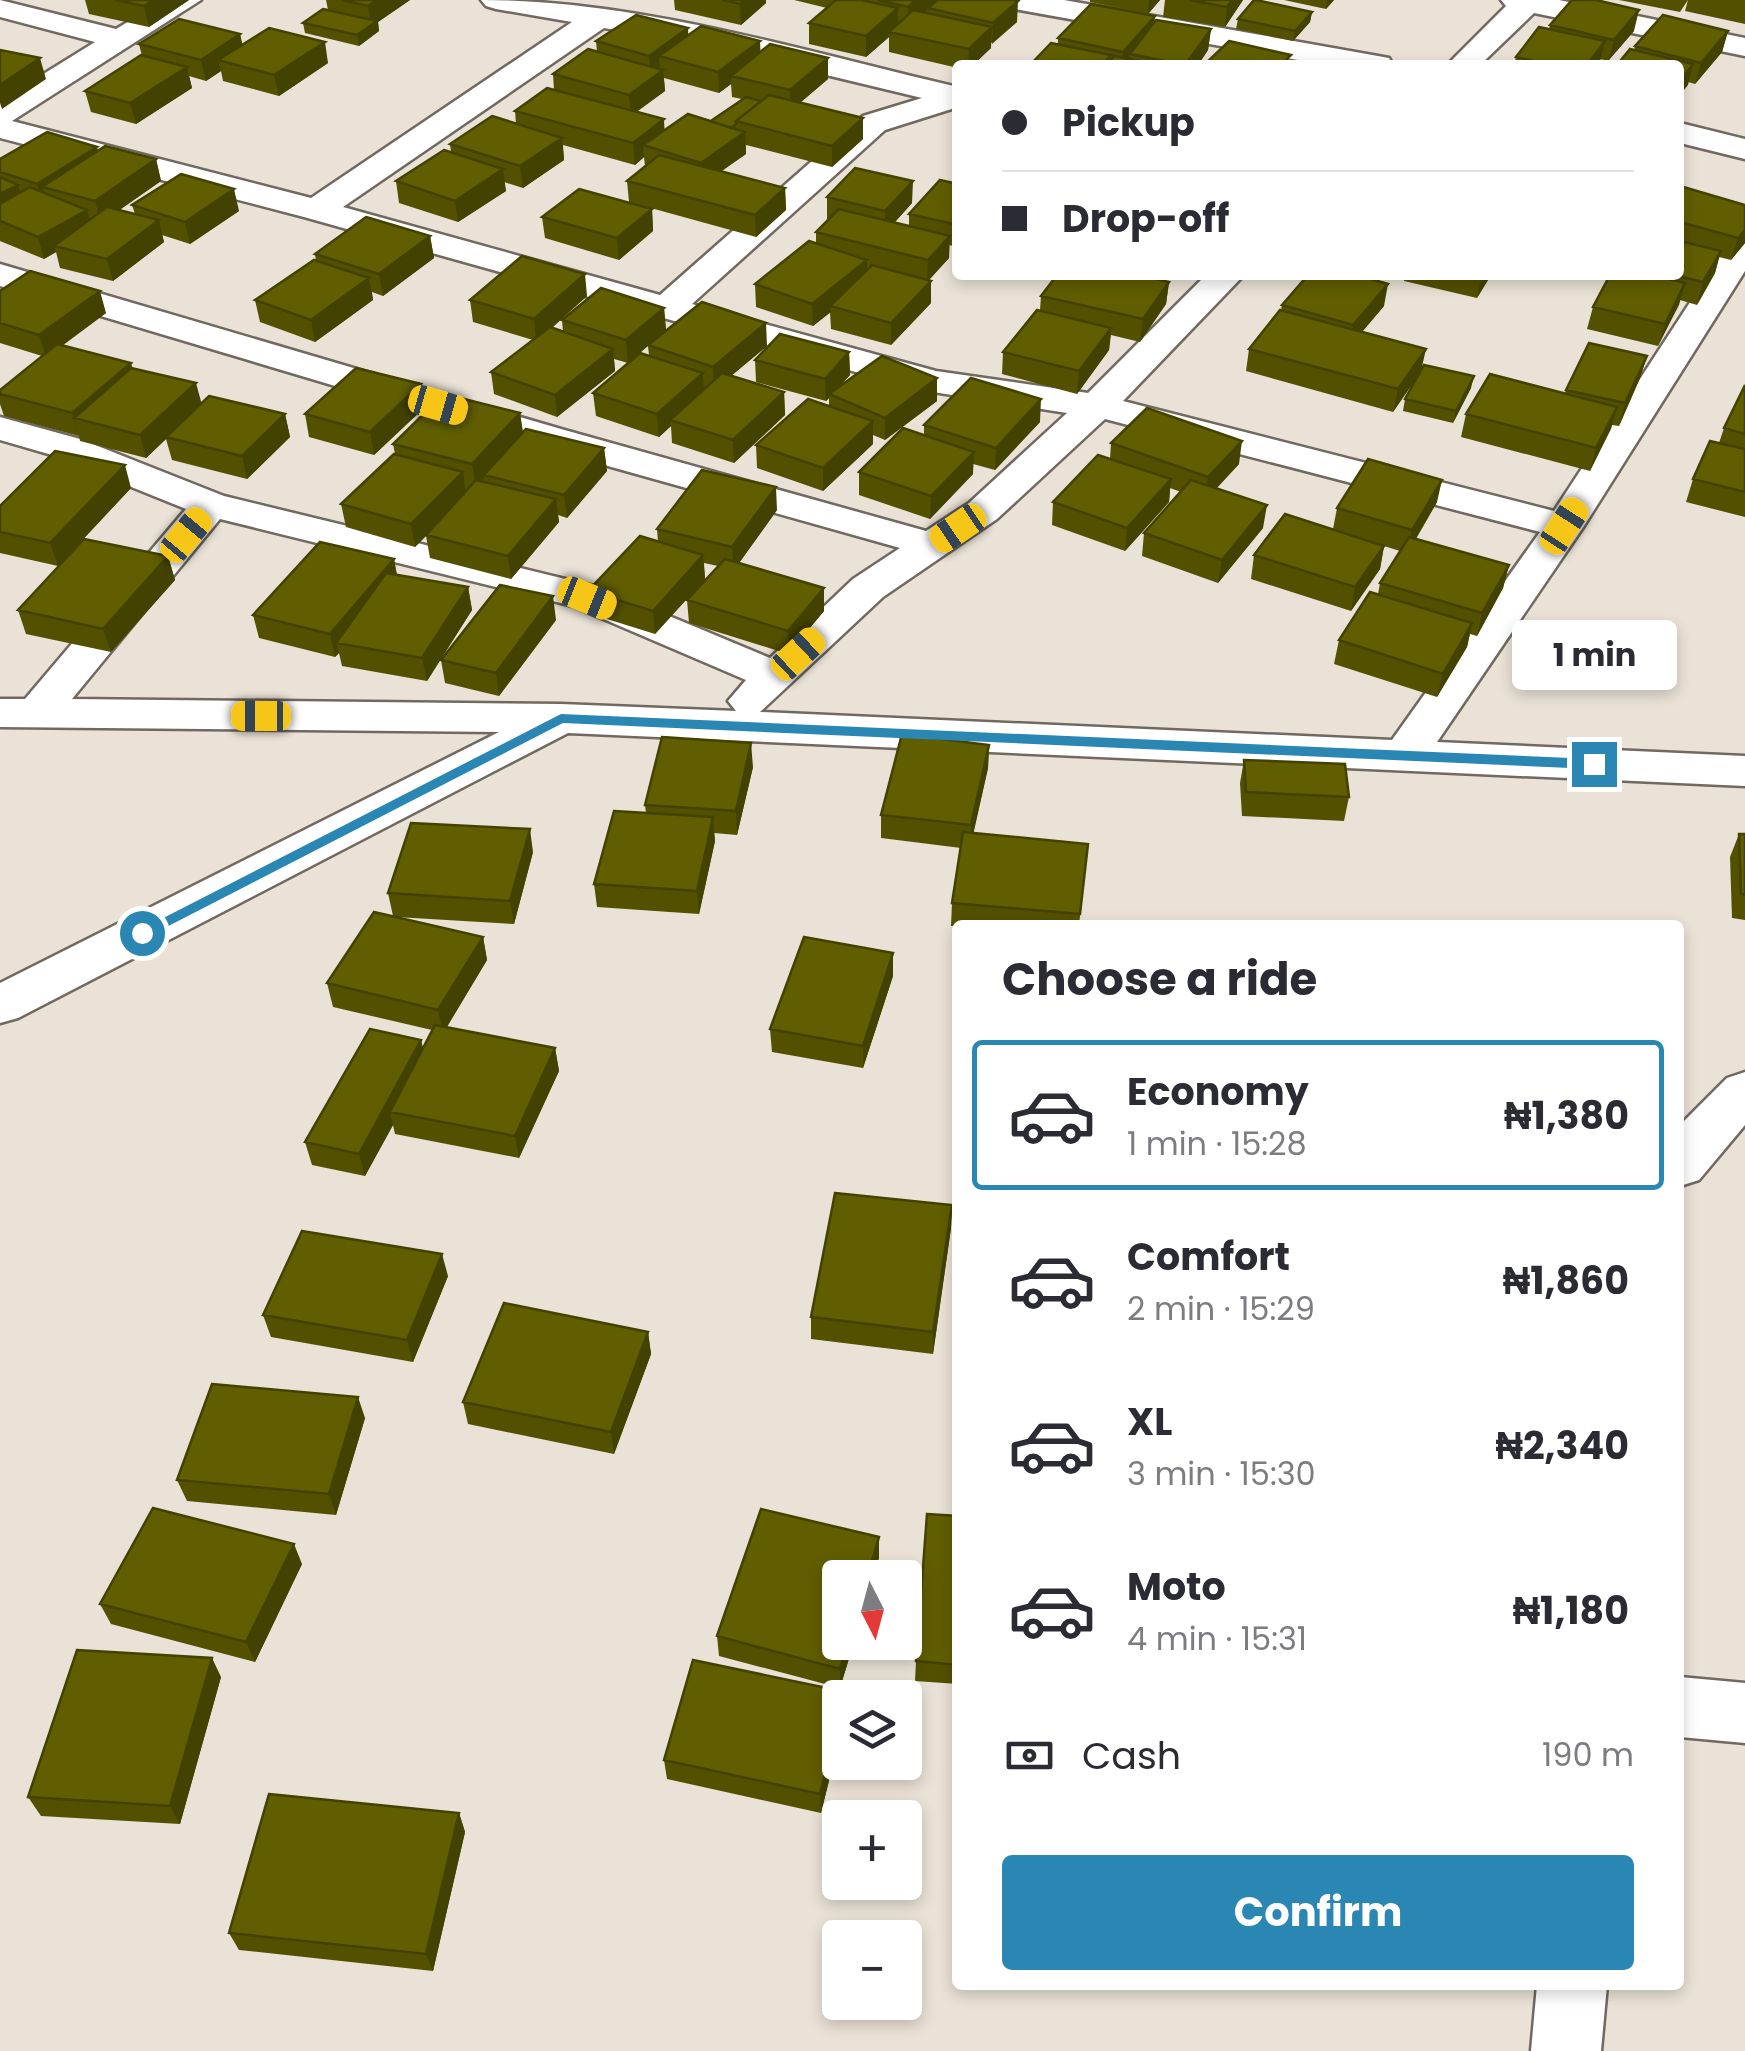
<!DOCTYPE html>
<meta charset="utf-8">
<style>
body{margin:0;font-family:Poppins,sans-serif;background:#f2f2f3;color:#2b2b33;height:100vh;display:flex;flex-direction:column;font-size:38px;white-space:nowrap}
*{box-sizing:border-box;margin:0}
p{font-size:32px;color:#7c7c81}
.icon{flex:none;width:55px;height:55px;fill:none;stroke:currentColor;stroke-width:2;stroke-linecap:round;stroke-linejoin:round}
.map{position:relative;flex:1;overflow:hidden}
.drawer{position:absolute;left:952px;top:920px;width:732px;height:1070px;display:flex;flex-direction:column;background:#fff;border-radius:10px;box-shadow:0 5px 15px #0003}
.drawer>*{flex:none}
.hud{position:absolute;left:952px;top:60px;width:732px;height:220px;border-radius:10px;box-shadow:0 5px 15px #0003;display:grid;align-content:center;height:220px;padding:0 50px;background:#fff}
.needle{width:65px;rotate:174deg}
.fabs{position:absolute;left:822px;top:1560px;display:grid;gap:20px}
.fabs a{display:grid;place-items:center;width:100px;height:100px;border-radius:10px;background:#fff;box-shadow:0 5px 15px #0003;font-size:50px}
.end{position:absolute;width:45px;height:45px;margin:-22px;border:12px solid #2a86b3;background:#fff;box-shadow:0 0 0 5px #fff}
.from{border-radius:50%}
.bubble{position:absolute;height:70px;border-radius:10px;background:#fff;box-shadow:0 5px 15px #0003;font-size:32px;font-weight:700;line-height:70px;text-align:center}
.car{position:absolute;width:30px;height:60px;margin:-30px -15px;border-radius:12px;box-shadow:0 0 8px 2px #0007;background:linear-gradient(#f5c518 24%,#345 0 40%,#f5c518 0 76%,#345 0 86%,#f5c518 0)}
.hud b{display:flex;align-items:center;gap:35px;height:95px;font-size:38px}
.hud b+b{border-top:2px solid #e1e1e2}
.hud i{width:25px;height:25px;background:#2b2b33}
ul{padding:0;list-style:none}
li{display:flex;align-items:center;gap:30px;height:150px;margin:0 20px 15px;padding:0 30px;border:5px solid transparent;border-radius:10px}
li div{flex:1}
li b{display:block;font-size:38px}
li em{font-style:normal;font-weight:700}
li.on{border-color:#2a86b3}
li>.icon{width:90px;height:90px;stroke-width:1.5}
h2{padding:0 50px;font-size:45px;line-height:120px}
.pay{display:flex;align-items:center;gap:25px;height:110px;padding:0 50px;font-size:38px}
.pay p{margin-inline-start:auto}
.cta{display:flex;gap:20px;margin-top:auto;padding:20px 50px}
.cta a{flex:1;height:115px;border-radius:10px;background:#2a86b3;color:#fff;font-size:40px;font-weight:700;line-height:115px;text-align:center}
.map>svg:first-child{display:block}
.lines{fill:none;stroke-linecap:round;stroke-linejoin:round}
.minor-casing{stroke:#71695f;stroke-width:5}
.minor{fill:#fff;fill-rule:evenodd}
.wall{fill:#535100;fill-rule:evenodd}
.shaded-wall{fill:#434200}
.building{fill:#605e00;stroke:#434200;stroke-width:2.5}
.route{fill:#2a86b3}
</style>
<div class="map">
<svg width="1745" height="2051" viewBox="0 0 1745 2051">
<rect width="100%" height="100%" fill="#eae2d6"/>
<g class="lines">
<g class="minor-casing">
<path id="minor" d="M0 0 116 29 165 0H201L12 121 311 198 572 22 496 9 486 6 481 0C642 0 802 51 958 87V107L885 130 692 304 936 371 1088 393 1206 275H1244L1123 401 1554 511 1728 244 1733 237 1745 234V271L1584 526 1437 742 1745 756V786L568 733 18 1018 0 1023V983L499 732 0 727V699H25L186 509 52 455 0 440V417L80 439 224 496 602 588 770 658 853 579 900 548 533 445 0 286V264L561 429 926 531 969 503 1067 413 920 390 304 217 0 138V101L95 42 0 17ZM604 28 693 43 922 98 863 116 660 295 343 207ZM1105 419 1540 532 1392 740 760 712 883 597 997 519ZM220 519 573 606 746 680 728 701 736 711 561 704 72 699Z
M999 0H1064L1378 56 1389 58 1393 65H1326L1014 9 1004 6Z
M1501 0H1559L1745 38V56L1534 13 1480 65H1447L1506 6Z
M1680 123 1745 139V159L1680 143Z
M1745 1072V1125L1699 1180 1680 1186V1125L1727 1078Z
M1680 1677 1745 1683V1743L1680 1737Z
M1537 1985H1607L1601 2051H1531Z"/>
</g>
<use href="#minor" class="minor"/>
</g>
<path class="wall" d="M85 0H189L149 27 89 14Z
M326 0H410L378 22 379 31 359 46 305 33 303 23 328 10Z
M674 0H766V3L741 25 675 10Z
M794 0H1013L1017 22 991 43V48L973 65H958V68L889 52V37L866 57 809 44V23L827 8Z
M1090 0H1160L1148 14 1090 2Z
M1165 0H1243L1225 27 1163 17Z
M1284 0H1334L1326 9Z
M1619 0H1688L1680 12Z
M1688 0H1745V24L1685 11Z
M1312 12 1310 22 1293 41 1236 29 1238 19Z
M1155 16 1154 23 1211 29 1208 50 1198 65H1030L1058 44V38Z
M1550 25 1634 31 1608 61 1600 59 1597 65H1514L1516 57 1549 29Z
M1728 31 1722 52 1695 84 1688 82 1680 95V65L1634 50 1635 46Z
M240 34 242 45 328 63 279 96 223 81 221 71 206 81 189 76 192 88 136 124 91 112 85 91 142 56 139 44Z
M688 35 760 52 828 58V79L800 103 863 139 832 167 746 145V154L721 171 785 188 786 210 756 237 629 202 627 181 645 166 644 157 635 165 563 145 564 160 523 188 504 182 506 191 458 222 399 203 396 181 451 152 450 144 516 124 515 111 554 90 553 74 597 52 596 41ZM664 78 719 93 731 84 732 97 742 99 711 121 664 130V119L636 112 665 91Z
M98 150 156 159 161 181 119 210 135 214 132 205 239 211 190 244 162 235 164 242 113 281 60 268 56 252 44 259 0 241V159Z
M958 184V247L949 245V258L929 280 931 281V303L891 345 831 329 830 312 813 326 756 307 755 284 816 244V232L829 219H827V197L912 203 895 222 909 226V214Z
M1680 186 1745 205V243L1731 260 1719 257 1715 273 1697 305 1680 300 1658 346 1587 329 1593 307 1610 275H1680Z
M652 209 653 231 619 260 545 238 542 217Z
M430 236 434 258 383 296 372 292 373 300 315 342 260 322 255 300 316 261 315 254Z
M1405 275H1491L1477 298 1404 281Z
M1169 282 1166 304 1140 342 1111 335 1109 350 1077 394 1002 374 1003 352 1040 310 1041 296Z
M0 291 106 313 62 346 132 368 202 403 285 414 290 437 247 479 172 460 166 439 146 458 80 441 79 436 4 416 0 404V390L42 356 0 343Z
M587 296 552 328 563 332 562 320 664 308 666 330 767 346 731 376 784 392 785 415 734 463 672 443 671 426 659 437 596 416 593 393 649 355 648 346 628 363 614 359 615 371 557 417 494 394 491 372 533 340 473 322 470 300Z
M1282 305 1384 306 1362 332 1422 369 1471 388 1453 423 1403 411 1405 399 1418 376 1393 412 1246 371 1249 349 1281 310Z
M849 352 850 375 838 387 937 378V401L885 440 873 435V444L823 491 757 468 756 445 829 406V398L826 401 756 382 755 360Z
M1647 356 1640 378 1619 426 1612 425 1590 471 1461 437 1466 414 1565 393 1566 390Z
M1745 385V517L1686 502 1693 479 1719 443 1724 428Z
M425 407 374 455 309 437 305 414Z
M520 413 523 432 604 448 607 471 567 518 558 515 559 522 511 579 430 558 426 536 415 547 346 527 341 504 395 454 393 444Z
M1040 422 995 470 973 464V474L930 519 859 495V472L924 435V425Z
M1111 443 1239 464 1217 488 1263 528 1218 583 1142 556 1144 533 1181 492 1170 488 1169 502 1125 551 1052 525 1053 502 1110 459Z
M131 488 58 566 0 553V506Z
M1437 502 1416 539 1509 565 1503 588 1477 636 1470 634 1467 647 1437 697 1334 664 1339 640 1378 594 1380 583 1400 551 1384 546 1380 569 1351 611 1251 579 1254 555 1333 529 1337 508Z
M777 510 739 563 824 588V611L788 654 689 623 687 600 718 566 704 563 705 579 655 634 591 614 588 591 658 542 657 529Z
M168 556 175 580 111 652 26 634 18 610Z
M394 559 397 575 468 587 472 610 427 681 342 666 339 653 335 657 259 638 253 615Z
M556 620 499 696 445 683 441 660Z
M989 745 988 768 973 833 1088 844 1079 925 951 926 952 903 961 848 881 838V815Z
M1244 760 1349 797 1344 821 1242 816 1240 783Z
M753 767 737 835 714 833 715 841 699 914 597 907 594 884 646 813 645 805Z
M1739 834H1745V920L1732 918 1730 857Z
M533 852 514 924 396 917 483 937 487 960 447 1027 555 1048 559 1071 519 1158 395 1134 393 1125 365 1176 312 1165 305 1142 421 1040 423 1048 432 1030 333 1007 327 983 393 916 388 893Z
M893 976 863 1068 772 1052 770 1029Z
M952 1205 951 1228 933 1354 811 1339V1317Z
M448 1276 413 1362 271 1337 263 1315Z
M648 1332 651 1354 614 1454 468 1424 463 1402Z
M365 1418 336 1515 187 1501 177 1480Z
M958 1516V1684L915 1681 916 1661Z
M879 1537V1558L840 1642H854L840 1688 719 1656 717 1636Z
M302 1564 255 1662 111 1624 100 1604Z
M221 1677 180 1824 41 1816 28 1797Z
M840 1698V1736L821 1813 667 1779 664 1760Z
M459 1813 465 1832 433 1971 239 1950 229 1933Z"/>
<path class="shaded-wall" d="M154 0H189L149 27 144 6Z
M377 0H410L378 22 379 31 359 46 357 35 371 25 368 6Z
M744 0H766V3L741 25 740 4Z
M916 0H938L908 27V7Z
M1149 0H1160L1148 14Z
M1232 0H1243L1225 27 1227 7Z
M1327 0H1334L1326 9Z
M1018 1 1017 22 992 44 993 23Z
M898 8V29L889 32V37L866 57V36Z
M1639 10 1634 31 1608 61 1614 40Z
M1312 12 1310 22 1293 41 1295 31Z
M1155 16 1153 37 1130 54 1129 64 1122 65 1123 52Z
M992 27 991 48 973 65H968L969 49Z
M688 28 689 49 659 56 660 70 651 77 649 56Z
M1211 29 1208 50 1198 65H1185Z
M1728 31 1722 52 1695 84 1701 63Z
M240 34 245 55 218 60 221 71 206 81 201 60Z
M760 41 761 62 731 76V84L719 93 718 72Z
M1605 41 1600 62 1597 65H1587Z
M325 42 328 63 279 96 274 75Z
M40 58 46 79 2 109 0 103V85Z
M828 58V79L790 111V90Z
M1693 64 1688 85 1680 95V81Z
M187 67 192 88 136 124 130 103Z
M663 70 665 91 631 116 629 95Z
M863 118V139L832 167V146Z
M664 119 665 141 643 145 644 157 635 165 633 143Z
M745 132 746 154 702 185 701 163Z
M562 138 564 160 523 188 520 166Z
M97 147 103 168 42 187 47 203 43 206 37 184Z
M156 159 161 181 101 223 95 201Z
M503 169 506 191 458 222 455 201Z
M913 181 912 203 885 233V211Z
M18 185 25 207 0 219V194Z
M785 188 786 210 756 237 755 215Z
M234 189 239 211 190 244 185 222Z
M652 209 653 231 619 260 617 238Z
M87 210 93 232 54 246 56 252 44 259 38 237Z
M159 220 164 242 113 281 107 259Z
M1745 230V243L1731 260 1738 238Z
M430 236 434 258 383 296 379 274Z
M950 236 949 258 927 282 928 260Z
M1721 251 1715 273 1697 305 1703 282Z
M867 260V282L830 306 831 312 813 326 812 304Z
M585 274 587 296 536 341 534 319Z
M1482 275H1491L1477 298Z
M369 278 373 300 315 342 311 320Z
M931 281V303L891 345V323Z
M1169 282 1166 304 1140 342 1143 319Z
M1685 283 1679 305 1658 346 1665 324Z
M1388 284 1384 306 1349 347 1353 325Z
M100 291 106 313 46 357 39 335Z
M664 308 666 330 628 363 626 340Z
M766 323 767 346 714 390 713 367Z
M1111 328 1109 350 1077 394 1079 371Z
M613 349 615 371 557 417 555 395Z
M1426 349 1421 371 1393 412 1398 389Z
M849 352 850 375 831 395 829 394V398L826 401 825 379Z
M1647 356 1640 378 1619 426 1625 403Z
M131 363 137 385 74 418 79 436 72 413Z
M703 373 704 395 670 420 671 426 659 437 657 414Z
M1474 376 1471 388 1453 423 1456 411Z
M937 378V401L885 440V418Z
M196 383 202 405 146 458 140 435Z
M421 384 425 407 374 455 370 432Z
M784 392 785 415 734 463 733 440Z
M1041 399 1040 422 995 470 996 448Z
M1617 407 1611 429 1590 471 1596 448Z
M520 413 523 435 484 475V478L476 487 472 464Z
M285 414 290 437 247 479 242 456Z
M873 421V444L823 491V468Z
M1242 441 1239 464 1205 500 1208 477Z
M604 448 607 471 567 518 564 495Z
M974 452 973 474 930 519 931 496Z
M125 465 131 488 58 566 50 543Z
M463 472 466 495 415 547 411 524Z
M1171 479 1169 502 1125 551 1127 528Z
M1442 480 1437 502 1407 553 1412 530Z
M776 487 777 510 734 570 732 547Z
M556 499 559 522 511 579 508 556Z
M1267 505 1263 528 1218 583 1222 560Z
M1384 546 1380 569 1351 611 1355 587Z
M703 555 705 579 655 634 653 611Z
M168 556 175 580 111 652 103 629Z
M394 559 398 582 336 643 339 653 335 657 330 634Z
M1509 565 1503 588 1477 636 1482 613Z
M468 587 472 610 427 681 422 658Z
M824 588V611L788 654V631Z
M553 596 556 620 499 696 496 673Z
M1472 623 1467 647 1437 697 1443 674Z
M751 743 753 767 737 835 736 811Z
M989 745 988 768 970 849 971 825Z
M713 817 715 841 699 914 697 891Z
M530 829 533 852 514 924 510 901Z
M483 937 487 960 443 1033 438 1010Z
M893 953V976L863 1068V1046Z
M421 1040 426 1063 390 1112 393 1125 365 1176 359 1154Z
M555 1048 559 1071 519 1158 515 1136Z
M952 1205 951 1228 933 1354V1332Z
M442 1254 448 1276 413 1362 407 1340Z
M648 1332 651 1354 614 1454 611 1432Z
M358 1397 365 1418 336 1515 329 1494Z
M879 1537V1558L873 1578H867Z
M294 1544 302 1564 255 1662 246 1642Z
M848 1642H854L840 1688V1669Z
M212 1658 221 1677 180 1824 170 1806Z
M840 1715V1736L821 1813 820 1794Z
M459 1813 465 1832 433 1971 426 1954Z"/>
<path class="building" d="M115 0H154L144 6Z
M342 0H377L368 6Z
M722 0H744L740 4Z
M836 0H861L898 8 866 36 809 23Z
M878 0H916L908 7Z
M937 0H1013L1018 1 993 23 928 8Z
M1189 0H1232L1227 7Z
M1254 0H1256L1312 12 1295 31 1238 19Z
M1572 0H1596L1639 10 1614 40 1550 25Z
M1091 4 1155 16 1123 52 1058 38Z
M323 9 377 21 357 35 303 23Z
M913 10 992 27 969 49 889 32Z
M636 15 688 28 649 56 596 41Z
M1663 15 1728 31 1701 63 1635 46Z
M179 19 240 34 201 60 139 44Z
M1156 20 1211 29 1185 65 1130 54Z
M701 26 760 41 718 72 659 56Z
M1539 27 1605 41 1587 65H1551L1516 57Z
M269 28 325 42 274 75 218 60Z
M1229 41 1291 55 1281 65H1204Z
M1051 43 1111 55 1102 65H1030Z
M770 44 828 58 790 90 731 76Z
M588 49 663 70 629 95 553 74Z
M1630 49 1693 64 1680 81V65H1617Z
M0 50 40 58 0 85Z
M141 55 187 67 130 103 85 91Z
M1114 56 1160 65H1107Z
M547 88 664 119 633 143 515 111Z
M769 95 863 118 832 146 736 121Z
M746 97 761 101 736 121V124L731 128 711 121Z
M688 114 745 132 701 163 643 145Z
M492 116 562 138 520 166 450 144Z
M47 132 97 147 37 184 0 172V159Z
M105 146 156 159 95 201 42 187Z
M444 150 503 169 455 201 396 181Z
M659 155 785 188 755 215 627 181Z
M855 168 913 181 885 211 827 197Z
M181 174 234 189 185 222 132 205Z
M0 177 18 185 0 194Z
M940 180 958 184V225L909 214Z
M1680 186 1745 205V230L1738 238 1680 222Z
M30 187 87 210 38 237 0 221V204Z
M579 189 652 209 617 238 542 217Z
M107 207 159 220 107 259 54 246Z
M839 209 950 236 928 260 816 232Z
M366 217 430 236 379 274 315 254Z
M809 241 867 260 812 304 755 284Z
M1680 241 1721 251 1703 282 1673 275H1680Z
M522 256 585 274 534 319 470 300Z
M314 260 369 278 311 320 255 300Z
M872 265 931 281 891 323 830 306Z
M30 271 100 291 39 335 0 323V291Z
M1057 275H1139L1169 282 1143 319 1041 296Z
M1308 275H1357L1388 284 1353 325 1282 305Z
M1610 275H1652L1685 283 1665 324 1593 307Z
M601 288 664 308 626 340 562 320Z
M702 302 766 323 713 367 648 345Z
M1037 310 1111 328 1079 371 1003 352Z
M1280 310 1426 349 1398 389 1249 349Z
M550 327 613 349 555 395 491 372Z
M780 334 849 352 825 379 755 360Z
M1589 343 1647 356 1625 403 1566 390Z
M57 344 131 363 72 413 0 394V390Z
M640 353 703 373 657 414 593 393Z
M882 356 937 378 885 418 829 394Z
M1424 365 1474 376 1456 411 1405 399Z
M131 368 196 383 140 435 74 418Z
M356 368 421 384 370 432 305 414Z
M722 373 784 392 733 440 670 420Z
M1490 374 1617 407 1596 448 1466 414Z
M971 378 1041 399 996 448 924 425Z
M1745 385V434L1724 428Z
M444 394 520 413 472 464 393 444Z
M209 396 285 414 242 456 166 437Z
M808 399 873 421 823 468 756 445Z
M1147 408 1242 441 1208 477 1111 443Z
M903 428 974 452 931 496 859 472Z
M526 429 604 448 564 495 484 475Z
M1710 441 1745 449V492L1693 479Z
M55 451 125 465 50 543 0 532V506Z
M394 454 463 472 411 524 341 504Z
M1098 455 1171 479 1127 528 1053 502Z
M1368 459 1442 480 1412 530 1337 508Z
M702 470 776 487 732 547 657 529Z
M476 480 556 499 508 556 426 535Z
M1191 480 1267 505 1222 560 1144 533Z
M1285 514 1384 546 1355 587 1254 555Z
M640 536 703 555 653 611 588 591Z
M1409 537 1509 565 1482 613 1380 583Z
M84 539 168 556 103 629 18 610Z
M320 542 394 559 330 634 253 615Z
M725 559 824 588 788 631 687 600Z
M386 573 468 587 422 658 336 643Z
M500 585 553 596 496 673 441 660Z
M1370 592 1472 623 1443 674 1339 640Z
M902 734 989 745 971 825 881 815Z
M662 737 751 743 736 811 645 805Z
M1244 760 1345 764 1349 797 1246 792Z
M614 811 713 817 697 891 594 884Z
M411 823 530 829 510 901 388 893Z
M963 832 1088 844 1080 914 952 903Z
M1739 834H1745V895L1741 894Z
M374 912 483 937 438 1010 327 983Z
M804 937 893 953 863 1046 770 1029Z
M435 1025 555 1048 515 1136 390 1112Z
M370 1029 421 1040 359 1154 305 1142Z
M835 1193 952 1205 933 1332 811 1317Z
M302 1231 442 1254 407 1340 263 1315Z
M504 1303 648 1332 611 1432 463 1402Z
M212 1384 358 1397 329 1494 177 1480Z
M153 1508 294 1544 246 1642 100 1604Z
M761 1509 879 1537 867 1578H840V1642H848L840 1669 717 1636Z
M927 1514 958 1516V1665L916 1661Z
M77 1650 212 1658 170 1806 28 1797Z
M693 1660 846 1692 844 1698H840V1715L820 1794 664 1760Z
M269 1794 459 1813 426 1954 229 1933Z"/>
<path class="route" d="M561 714 1594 759 1601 764 1594 769 563 723 147 937 142 938 134 933Z"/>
</svg>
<div class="fabs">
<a><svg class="needle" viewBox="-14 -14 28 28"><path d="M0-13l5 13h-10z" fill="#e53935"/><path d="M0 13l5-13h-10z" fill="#7c7c81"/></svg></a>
<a><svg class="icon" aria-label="layers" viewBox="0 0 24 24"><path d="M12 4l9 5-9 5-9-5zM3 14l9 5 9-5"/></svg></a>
<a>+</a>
<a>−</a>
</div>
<i class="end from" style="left:142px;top:933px"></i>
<i class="end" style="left:1594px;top:764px"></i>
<div class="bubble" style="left:1512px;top:620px;width:165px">1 min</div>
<i class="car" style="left:438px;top:405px;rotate:106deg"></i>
<i class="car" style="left:1564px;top:526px;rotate:33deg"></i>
<i class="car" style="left:958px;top:528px;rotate:236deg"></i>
<i class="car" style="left:186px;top:535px;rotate:40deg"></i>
<i class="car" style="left:587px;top:598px;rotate:112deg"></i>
<i class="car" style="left:798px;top:654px;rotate:47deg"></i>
<i class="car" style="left:261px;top:716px;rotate:270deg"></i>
<div class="hud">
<b><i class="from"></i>Pickup</b>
<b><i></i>Drop-off</b>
</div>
<section class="drawer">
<h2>Choose a ride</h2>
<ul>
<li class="on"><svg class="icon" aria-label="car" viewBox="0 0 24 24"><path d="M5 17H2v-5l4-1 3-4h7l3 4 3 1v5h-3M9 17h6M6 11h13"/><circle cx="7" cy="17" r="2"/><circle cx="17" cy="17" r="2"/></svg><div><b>Economy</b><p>1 min · 15:28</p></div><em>₦1,380</em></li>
<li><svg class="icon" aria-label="car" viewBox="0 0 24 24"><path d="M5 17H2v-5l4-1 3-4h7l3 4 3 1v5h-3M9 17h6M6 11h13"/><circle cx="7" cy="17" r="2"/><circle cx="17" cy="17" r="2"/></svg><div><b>Comfort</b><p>2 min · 15:29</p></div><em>₦1,860</em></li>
<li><svg class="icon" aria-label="car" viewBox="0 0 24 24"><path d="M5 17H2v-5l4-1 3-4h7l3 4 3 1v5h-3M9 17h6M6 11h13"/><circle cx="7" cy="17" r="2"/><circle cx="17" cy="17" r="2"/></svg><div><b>XL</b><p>3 min · 15:30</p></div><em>₦2,340</em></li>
<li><svg class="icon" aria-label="car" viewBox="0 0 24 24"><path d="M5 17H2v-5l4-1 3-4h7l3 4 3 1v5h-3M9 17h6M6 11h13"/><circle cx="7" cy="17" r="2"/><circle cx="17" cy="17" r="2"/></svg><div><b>Moto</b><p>4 min · 15:31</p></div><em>₦1,180</em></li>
</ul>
<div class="pay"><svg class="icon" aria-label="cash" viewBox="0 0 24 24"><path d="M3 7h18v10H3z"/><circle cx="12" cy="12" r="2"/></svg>Cash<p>190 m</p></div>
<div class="cta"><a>Confirm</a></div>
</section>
</div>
